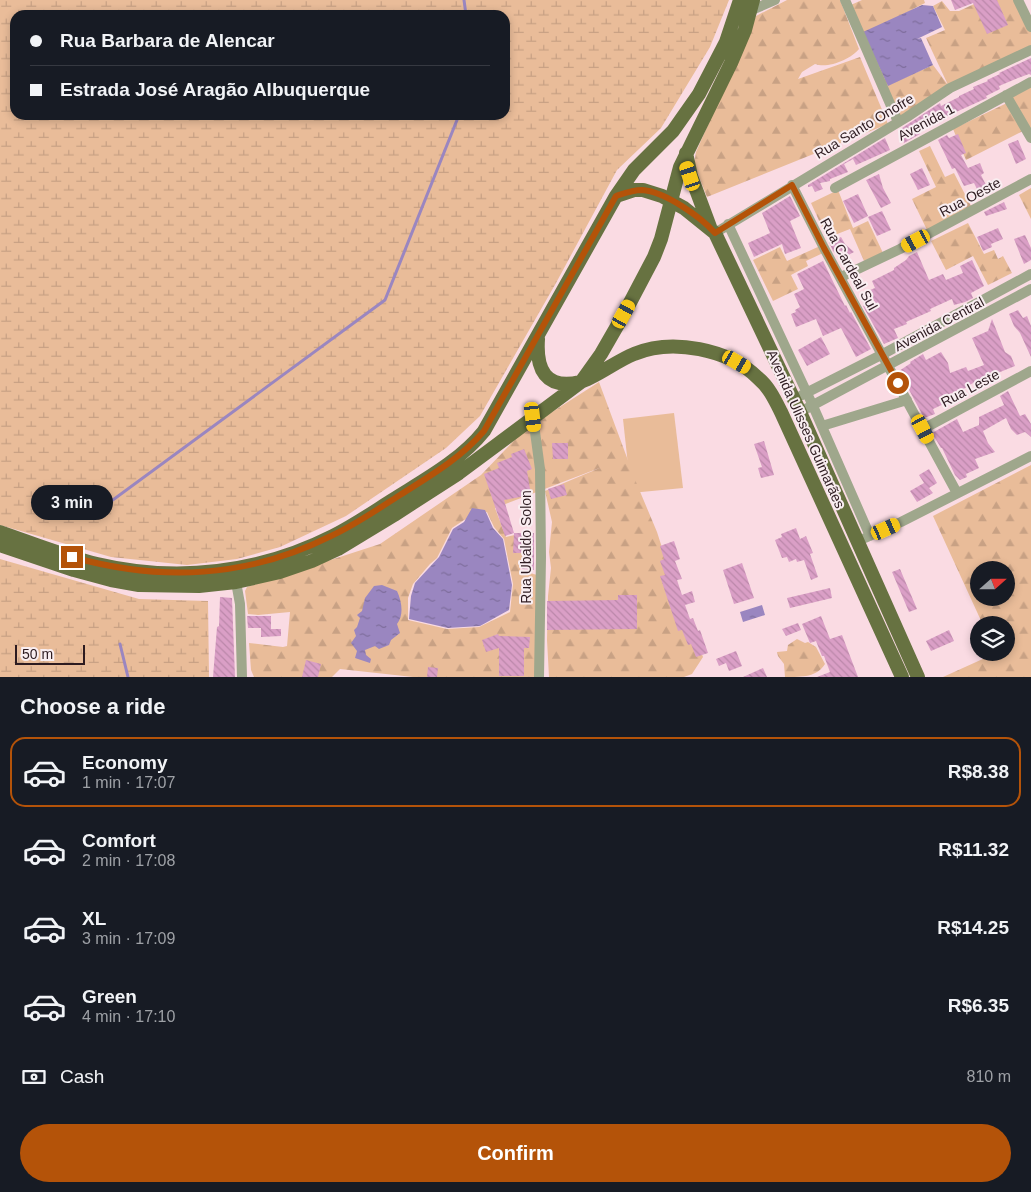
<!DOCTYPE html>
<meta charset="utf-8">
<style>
body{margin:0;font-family:Helvetica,sans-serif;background:#242831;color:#f1f3f6;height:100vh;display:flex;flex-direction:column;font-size:19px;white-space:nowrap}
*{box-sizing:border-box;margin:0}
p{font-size:16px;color:#9ea1a6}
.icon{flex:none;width:28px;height:28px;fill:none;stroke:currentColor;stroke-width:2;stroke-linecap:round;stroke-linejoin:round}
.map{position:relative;height:677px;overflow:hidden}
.drawer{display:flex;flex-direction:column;background:#171b24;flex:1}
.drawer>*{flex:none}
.hud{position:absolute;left:10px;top:10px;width:500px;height:110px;border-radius:15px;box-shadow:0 2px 8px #0003;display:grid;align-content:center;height:110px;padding:0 20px;background:#171b24}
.needle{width:32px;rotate:69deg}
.controls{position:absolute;left:970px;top:561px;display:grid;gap:10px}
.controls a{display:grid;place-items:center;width:45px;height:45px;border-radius:50%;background:#171b24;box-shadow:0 2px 8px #0003;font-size:25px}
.scale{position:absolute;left:15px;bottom:12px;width:70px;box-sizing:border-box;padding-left:5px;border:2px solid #2d1b20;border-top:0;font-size:14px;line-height:18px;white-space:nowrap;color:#2d1b20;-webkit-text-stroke:4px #f9eef1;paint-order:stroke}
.end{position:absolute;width:22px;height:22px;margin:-11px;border:6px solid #b45309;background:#fff;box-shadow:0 0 0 2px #fff}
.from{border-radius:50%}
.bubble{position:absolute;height:35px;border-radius:18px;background:#171b24;box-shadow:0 2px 8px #0003;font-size:16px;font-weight:700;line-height:35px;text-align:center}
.car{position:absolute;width:15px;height:30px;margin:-15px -8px;border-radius:6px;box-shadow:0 0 4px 1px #0007;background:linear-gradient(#f5c518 24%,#345 0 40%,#f5c518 0 76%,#345 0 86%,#f5c518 0)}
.hud b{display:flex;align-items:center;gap:18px;height:48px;font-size:19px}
.hud b+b{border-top:1px solid #363941}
.hud i{width:12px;height:12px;background:#f1f3f6}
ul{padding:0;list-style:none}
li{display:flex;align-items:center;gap:15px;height:70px;margin:0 10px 8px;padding:0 10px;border:2px solid transparent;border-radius:15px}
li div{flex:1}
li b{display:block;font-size:19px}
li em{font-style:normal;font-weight:700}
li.selected{border-color:#b45309}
li>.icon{width:45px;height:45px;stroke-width:1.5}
h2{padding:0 20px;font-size:22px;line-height:60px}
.pay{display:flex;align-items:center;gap:12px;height:55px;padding:0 20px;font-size:19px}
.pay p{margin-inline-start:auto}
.action{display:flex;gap:10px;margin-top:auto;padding:10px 20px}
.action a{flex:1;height:58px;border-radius:30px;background:#b45309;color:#fff;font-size:20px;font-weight:700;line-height:58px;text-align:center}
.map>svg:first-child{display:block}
.green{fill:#e9bc99}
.forest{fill:url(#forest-firs);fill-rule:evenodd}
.wetland{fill:url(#wetland-marsh);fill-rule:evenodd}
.water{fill:url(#water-ripples)}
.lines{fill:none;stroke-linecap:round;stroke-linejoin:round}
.stream{stroke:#9a86c0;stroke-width:3}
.building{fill:url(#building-back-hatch)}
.minor{stroke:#9fa78c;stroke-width:10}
.major{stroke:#677241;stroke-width:14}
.route{stroke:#b45309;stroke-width:6}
.labels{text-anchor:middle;stroke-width:4;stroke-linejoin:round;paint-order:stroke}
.street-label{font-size:14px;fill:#2d1b20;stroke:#f9eef1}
</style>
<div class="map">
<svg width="1031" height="677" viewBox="0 0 1031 677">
<defs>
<pattern id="forest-firs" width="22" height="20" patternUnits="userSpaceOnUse" patternTransform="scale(1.25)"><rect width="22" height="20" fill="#e9bc99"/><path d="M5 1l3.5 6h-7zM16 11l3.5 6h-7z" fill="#c8a184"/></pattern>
<pattern id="wetland-marsh" width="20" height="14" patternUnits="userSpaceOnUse" patternTransform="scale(1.25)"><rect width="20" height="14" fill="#e9bc99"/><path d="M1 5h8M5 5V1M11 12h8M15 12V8" fill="none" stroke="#c8a184"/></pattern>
<pattern id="water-ripples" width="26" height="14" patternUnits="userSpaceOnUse" patternTransform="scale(1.25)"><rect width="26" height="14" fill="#9a86c0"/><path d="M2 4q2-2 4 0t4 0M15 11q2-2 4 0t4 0" fill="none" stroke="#7e6d9c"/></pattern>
<pattern id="building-back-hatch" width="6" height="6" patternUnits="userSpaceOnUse" patternTransform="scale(1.25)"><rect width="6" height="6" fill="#da9fc6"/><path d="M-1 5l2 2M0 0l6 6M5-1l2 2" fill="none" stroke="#b8a"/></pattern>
</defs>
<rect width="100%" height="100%" fill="#fadbe3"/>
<path class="green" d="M674 413 683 488 631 493 623 419Z"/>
<path class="forest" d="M787 0H840L859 49C851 59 828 69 815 64L802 72 798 79 860 57 888 124 707 197 694 164 696 152 756 16Z
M862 0H924L925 3 913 9 888 85 933 65 948 85 926 38 945 30 933 6 942 1 950 11H959L983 0H1018L1031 27V50L895 120 844 8Z
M1031 84V132L1010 95Z
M1009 102 1025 130 966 160 953 129Z
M930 146 945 177 954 173 972 208 927 230 912 199 936 187 919 151Z
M1031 188V219L1019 195Z
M838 190 853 228 868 221 883 253 864 261 850 229 827 238 811 203Z
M968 223 984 254 994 250 998 259 1003 256 1012 273 988 285 973 256 946 270 931 241Z
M820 246 823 253 806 261 808 266 791 275 798 289 773 301 753 260 780 247 787 261Z
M599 382 636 482 657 532 675 588 703 657 692 674 684 677H549L547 640 548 596 551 568 549 552 552 522 545 491 602 467 495 508 506 537 519 534 529 558H522L520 570 537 575V677H413L340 669 332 677H254L251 670 249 643 283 647 287 646 290 612 258 615 248 614 245 591 247 587 380 544 481 475 524 430ZM487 512 494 527 504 539 513 584 510 612 479 627 447 629 408 620V598L413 584 430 564 437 558 452 528 464 520Z
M1031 465V677H943L996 653 1006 652V625H983L933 516ZM979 570H1006V598H979Z
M797 639 805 643 808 642 816 647 825 664C817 677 803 677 785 677L784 664 778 656 777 652 787 651 788 645Z"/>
<path class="wetland" d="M0 0H729L710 47 661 128 617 170 556 283 480 416 446 448 346 516 280 547 237 559 187 565 111 557 0 525ZM15 15H505V115H15Z
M0 559 139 599 208 601 209 677H0Z"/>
<path class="water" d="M922 5 933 6 942 27 917 39 921 38 933 65 888 86 863 32Z
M472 508 485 510 493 528 503 539 512 585 509 610 480 626 448 628 409 619 411 596 415 583 439 557 453 529 464 522Z
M382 585 397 591C402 602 404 615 397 624L400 633 391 640 389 645 379 649 375 646 365 650 366 655 371 659 370 663 355 658 357 651 351 643 356 636 354 630 357 627 360 618 357 615 362 611 365 598 374 586Z
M762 605 765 615 743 622 740 612Z"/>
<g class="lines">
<path class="stream" d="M464 0 466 15
M91 516 385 300 459 115
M120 644 128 677"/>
</g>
<path class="building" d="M951 0H997L1008 25 987 34 973 3 955 10Z
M1031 58V75L1029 74 1018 78 999 86 1000 89 986 96 987 98 945 117 946 119 919 132 920 134 904 143 899 130 940 103 941 106 959 97V96L974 89 973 87 988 81 987 80 1000 74 999 73Z
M958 134 966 153 961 155 968 168 980 163 984 173 981 175 987 187 978 191 974 183 964 186 955 168 952 169 938 140 947 135 949 138Z
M885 138 890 150 856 165 853 159 844 164 848 172 830 179V181L820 183 823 189 815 192 812 186 808 187V185Z
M1018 140 1026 159 1016 164 1008 144Z
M922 168 930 185 918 190 910 174Z
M879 174 883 188 891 203 881 208 866 180Z
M858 194 868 216 854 223 843 201Z
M790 196 800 216 790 221 801 248 785 254 782 244 754 257 748 243 770 233 762 213Z
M1004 202 1007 209 986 216 984 212Z
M882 211 891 230 877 236 868 217Z
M998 228 1003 239 991 244 992 247 983 251 977 237Z
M1025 235 1031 248V260L1024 264 1014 239Z
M841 237 845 244 854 252 841 259 833 251 829 242Z
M917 252 929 280 943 274 946 280 963 273 960 266 972 260 984 286 971 293 973 298 965 302 954 305 952 299 930 309 931 311 906 322 907 324 894 329 898 338 884 344 863 306 865 305 860 294 875 288 872 281 894 270V268L906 260 909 256Z
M823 261 845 306 846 305 850 313 851 312 871 349 856 357 841 328 823 336 816 319 796 327 791 314 796 312 795 310 800 307 794 294 804 289 797 274Z
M1018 310 1023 318 1027 316 1031 326V357L1020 333 1014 326 1009 314Z
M992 319 1005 352 1011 356 1015 366 973 383 957 393V394L944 399 946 403 933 409 935 414 924 418 899 371 911 363 910 362 923 354 926 360 941 352 948 363 950 373 966 367 968 371 984 365 972 338 988 331Z
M821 337 830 354 807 366 798 350Z
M1008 391 1020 416 1025 414 1031 424V437L1025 432 1017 435 1011 429 1006 418 983 431 988 443 995 452 975 459 979 468 966 474 967 477 960 480 955 475 942 448H941L932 433 957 419 963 432 979 425V417L1004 405 1000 396Z
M764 441 774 475 761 478 758 468 762 467 754 444Z
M552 443H568V459H553Z
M524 449 532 469 527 471 531 495 504 500 514 533 505 536 484 474 499 468 497 463 512 457 511 454Z
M929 469 937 483 929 488 933 493 917 502 910 491 924 483 919 475Z
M564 484 567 495 551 499 548 489Z
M796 528 800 539 806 536 813 553 810 554 818 577 811 580 804 560 797 562 796 559 789 562 787 557 782 558 775 540 782 537 781 534Z
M514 533H534V570L522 569 523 553H513Z
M674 541 680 559 675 561 682 579 677 580 682 595 692 591 695 602 685 605 690 619 693 618 698 631 700 630 708 653 696 657 691 644 688 645 682 630 678 631 660 576 665 575 660 561 664 559 660 546Z
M742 563 754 598 734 604 723 570Z
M900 569 917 609 909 612 892 572Z
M830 588 832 598 790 608 787 598Z
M618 595H637V629L547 630V601L618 600Z
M220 597 232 598 235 677H213L217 627 219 626Z
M247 616H271V629H281V636L261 637V628H248Z
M821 616 830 639 842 635 858 677H817L830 672 824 656H822L816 641 810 643 802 624Z
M798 623 801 630 786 636 782 629Z
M949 630 954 641 931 651 926 641Z
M498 634 499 636 530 637 529 648H524V676H499V648L486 652 482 640Z
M736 651 742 666 729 671 726 663 719 666 716 659Z
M306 660 321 664 318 677H302Z
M428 667 438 668 437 677H427Z
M763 668 767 677H743Z"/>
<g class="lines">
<path class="minor" d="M845 0 898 122
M1018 0 1031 27
M752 10 775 0
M1006 95 1031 138
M792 185 824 248 957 493
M835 188 1031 82
M728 224 813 406 870 536
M715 233 907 117 950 88 1031 50
M841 277 900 249 1031 179
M802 395 883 354 1031 274
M800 412 1031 289
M533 417 540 469 541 557 539 677
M822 426 907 400
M923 429 1031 371
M865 538 901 522 1031 456
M236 582 240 604 242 677"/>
<path class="major" d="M686 153 691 176 710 227
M616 196 634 190H643L662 196 684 208 715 233 800 412 918 677
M538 339C536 369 545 390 580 382 595 378 618 360 634 354 672 338 729 349 758 378 769 387 775 400 781 412L902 677
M0 532C32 543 64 556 97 564 177 583 260 573 333 536 353 526 372 513 391 501 424 480 460 461 484 431L616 196 634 170 673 131 699 94 726 42 740 0
M0 545 74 570 111 580 139 585 199 586 236 582 280 572 312 561 338 549 394 515 459 473 581 382 601 354 624 314 654 257 661 239 680 167 731 63 745 30 753 0"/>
</g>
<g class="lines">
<path class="route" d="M72 557C162 582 247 578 331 536 355 525 378 509 400 495 430 476 461 458 484 431L616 196C625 193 633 190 642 190 664 191 701 217 715 233L792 185 824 248 898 383"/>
</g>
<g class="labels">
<g class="street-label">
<text transform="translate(926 122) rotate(-28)" y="5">Avenida 1</text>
<text transform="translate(864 126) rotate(-31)" y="5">Rua Santo Onofre</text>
<text transform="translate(970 197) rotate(-28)" y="5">Rua Oeste</text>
<text transform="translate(849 264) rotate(61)" y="5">Rua Cardeal Sul</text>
<text transform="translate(939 324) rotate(-28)" y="5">Avenida Central</text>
<text transform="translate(970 388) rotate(-28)" y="5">Rua Leste</text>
<text transform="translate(806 429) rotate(66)" y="5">Avenida Ulisses Guimarães</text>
<text transform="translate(526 547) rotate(-90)" y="5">Rua Ubaldo Solon</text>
</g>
</g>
</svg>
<div class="controls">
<a><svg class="needle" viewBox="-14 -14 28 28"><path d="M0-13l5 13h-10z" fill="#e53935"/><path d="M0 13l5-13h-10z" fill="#9ea1a6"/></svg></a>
<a><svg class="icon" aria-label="layers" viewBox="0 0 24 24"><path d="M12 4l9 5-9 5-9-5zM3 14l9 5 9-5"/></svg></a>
</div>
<div class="scale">50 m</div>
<i class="end from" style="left:898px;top:383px"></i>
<i class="end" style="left:72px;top:557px"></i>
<div class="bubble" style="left:31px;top:485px;width:82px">3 min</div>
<i class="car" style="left:690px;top:176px;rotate:342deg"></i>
<i class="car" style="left:916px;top:241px;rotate:242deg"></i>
<i class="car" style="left:624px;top:314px;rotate:29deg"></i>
<i class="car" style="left:737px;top:362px;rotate:120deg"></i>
<i class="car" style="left:533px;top:417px;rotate:173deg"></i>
<i class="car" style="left:923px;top:429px;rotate:152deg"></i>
<i class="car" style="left:886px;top:529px;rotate:66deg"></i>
<div class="hud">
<b><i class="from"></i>Rua Barbara de Alencar</b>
<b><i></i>Estrada José Aragão Albuquerque</b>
</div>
</div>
<section class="drawer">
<h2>Choose a ride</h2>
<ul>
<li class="selected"><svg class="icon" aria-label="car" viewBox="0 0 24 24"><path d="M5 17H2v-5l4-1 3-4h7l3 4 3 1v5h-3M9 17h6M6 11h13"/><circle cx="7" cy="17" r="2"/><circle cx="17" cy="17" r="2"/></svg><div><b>Economy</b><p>1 min · 17:07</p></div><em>R$8.38</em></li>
<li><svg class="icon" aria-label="car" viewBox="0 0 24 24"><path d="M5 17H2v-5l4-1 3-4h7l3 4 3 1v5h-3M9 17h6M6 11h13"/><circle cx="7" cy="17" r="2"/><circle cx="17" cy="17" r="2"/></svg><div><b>Comfort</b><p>2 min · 17:08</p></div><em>R$11.32</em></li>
<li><svg class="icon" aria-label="car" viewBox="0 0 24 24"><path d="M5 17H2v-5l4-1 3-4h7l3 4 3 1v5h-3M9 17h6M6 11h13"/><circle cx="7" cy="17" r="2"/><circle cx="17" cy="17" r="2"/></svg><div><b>XL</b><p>3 min · 17:09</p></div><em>R$14.25</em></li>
<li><svg class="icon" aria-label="car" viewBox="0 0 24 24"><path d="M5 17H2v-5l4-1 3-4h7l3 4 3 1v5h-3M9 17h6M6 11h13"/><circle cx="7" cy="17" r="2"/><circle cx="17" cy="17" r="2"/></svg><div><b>Green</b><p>4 min · 17:10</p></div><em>R$6.35</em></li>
</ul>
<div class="pay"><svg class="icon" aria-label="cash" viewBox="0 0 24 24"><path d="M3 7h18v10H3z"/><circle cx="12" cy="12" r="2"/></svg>Cash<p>810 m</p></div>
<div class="action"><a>Confirm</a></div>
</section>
